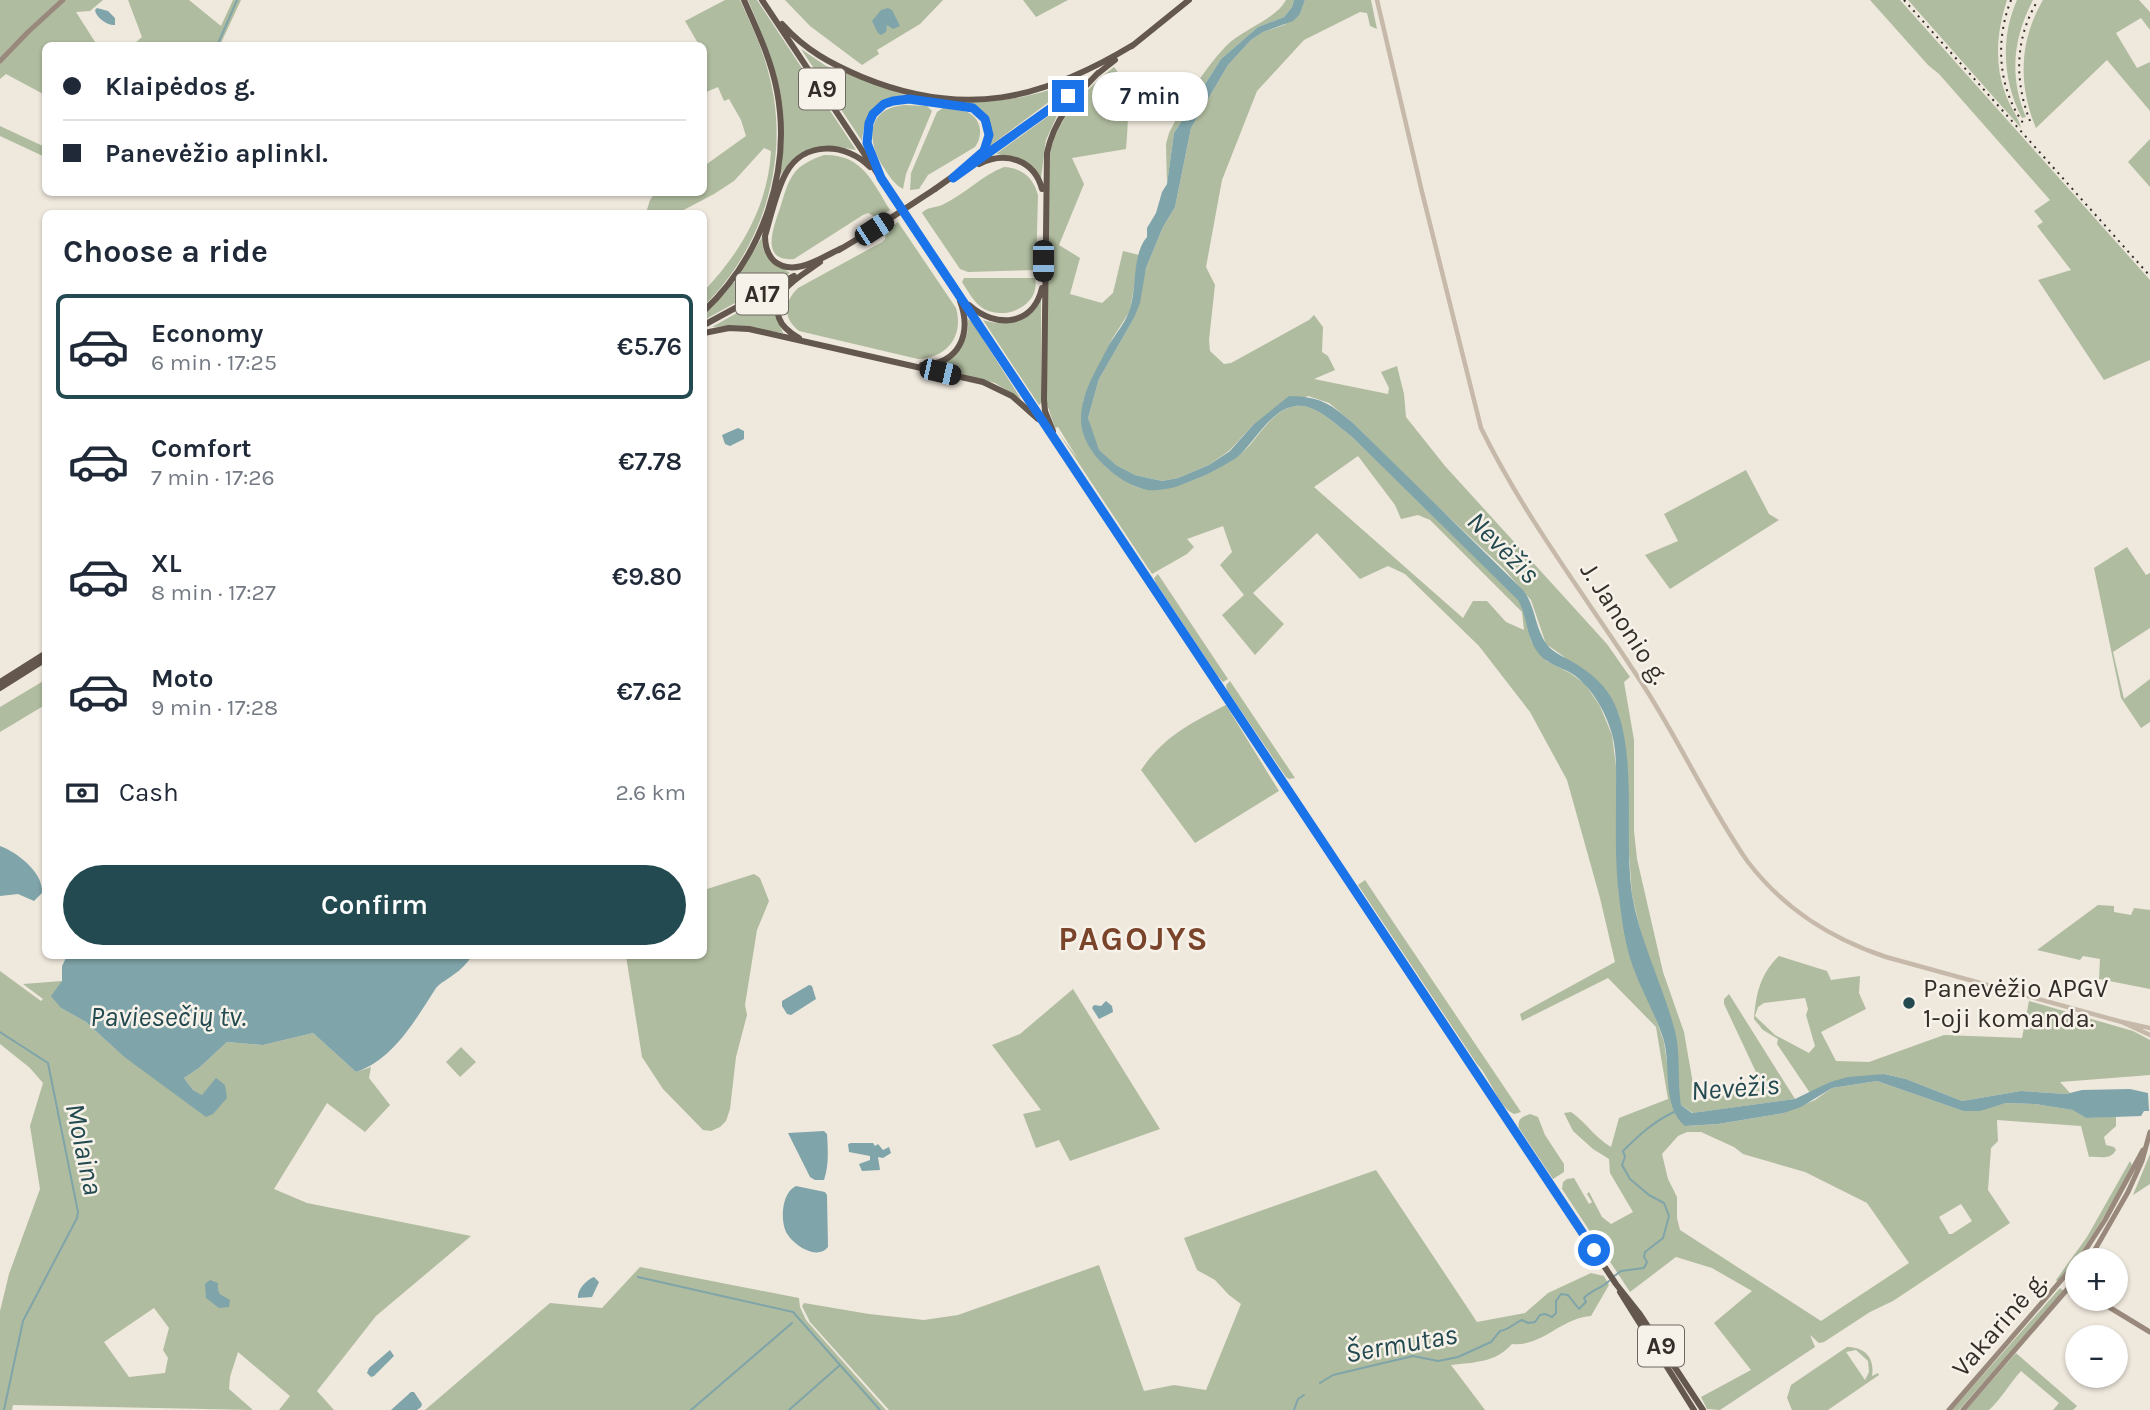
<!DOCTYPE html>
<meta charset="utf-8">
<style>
body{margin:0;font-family:Karla,sans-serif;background:#f6f6f7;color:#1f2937;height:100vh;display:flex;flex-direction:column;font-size:26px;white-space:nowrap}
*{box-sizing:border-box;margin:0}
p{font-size:23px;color:#747a83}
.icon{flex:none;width:38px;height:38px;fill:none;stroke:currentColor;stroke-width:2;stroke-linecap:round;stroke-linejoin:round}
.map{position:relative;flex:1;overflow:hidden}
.panel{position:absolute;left:42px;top:210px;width:665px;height:749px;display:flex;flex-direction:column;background:#fff;border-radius:10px;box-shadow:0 2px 5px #0004}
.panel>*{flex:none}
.guide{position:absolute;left:42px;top:42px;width:665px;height:154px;border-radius:10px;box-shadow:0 2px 5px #0004;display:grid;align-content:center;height:154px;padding:0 21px;background:#fff}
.controls{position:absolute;left:2065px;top:1248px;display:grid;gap:14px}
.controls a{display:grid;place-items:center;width:63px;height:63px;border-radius:50%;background:#fff;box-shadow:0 2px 5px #0004;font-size:35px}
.end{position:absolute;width:32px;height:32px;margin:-16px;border:9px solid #1a73e8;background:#fff;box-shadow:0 0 0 4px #fff}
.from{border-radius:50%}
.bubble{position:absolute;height:49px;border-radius:24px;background:#fff;box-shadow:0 2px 5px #0004;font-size:23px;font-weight:600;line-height:49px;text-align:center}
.car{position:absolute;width:21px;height:42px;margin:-21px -10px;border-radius:9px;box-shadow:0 0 5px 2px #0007;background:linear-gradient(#222 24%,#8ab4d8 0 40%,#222 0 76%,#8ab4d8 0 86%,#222 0)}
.guide b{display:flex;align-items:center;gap:24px;height:66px;font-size:26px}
.guide b+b{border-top:2px solid #e0e1e3}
.guide i{width:18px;height:18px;background:#1f2937}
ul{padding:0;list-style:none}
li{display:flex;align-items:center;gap:21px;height:105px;margin:0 14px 10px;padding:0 7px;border:4px solid transparent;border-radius:10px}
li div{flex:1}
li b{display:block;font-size:26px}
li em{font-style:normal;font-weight:600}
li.active{border-color:#234a51}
li>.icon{width:63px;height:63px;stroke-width:1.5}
h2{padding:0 21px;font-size:32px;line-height:84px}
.pay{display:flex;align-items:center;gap:18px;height:77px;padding:0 21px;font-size:26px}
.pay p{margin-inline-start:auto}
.cta{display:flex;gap:14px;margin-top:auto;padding:14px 21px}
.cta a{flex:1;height:80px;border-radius:42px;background:#234a51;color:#fff;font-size:28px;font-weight:600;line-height:80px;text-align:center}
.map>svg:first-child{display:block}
.green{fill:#b0bc9f;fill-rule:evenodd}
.water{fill:#7fa4a9}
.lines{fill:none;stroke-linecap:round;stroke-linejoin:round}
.stream{stroke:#7fa4a9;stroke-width:2}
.tertiary{stroke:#c6b9aa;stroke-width:4.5}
.secondary{stroke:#99897c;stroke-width:5}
.trunk{stroke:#64574e;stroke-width:6}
.rail{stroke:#342d29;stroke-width:2;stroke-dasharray:2 5;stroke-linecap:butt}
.trunk-bridge{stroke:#64574e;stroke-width:6}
.route{stroke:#1a73e8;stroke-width:9}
.poi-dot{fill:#234a51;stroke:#f7f2e9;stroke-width:2.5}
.labels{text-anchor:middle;stroke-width:5;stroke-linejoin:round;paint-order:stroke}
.shield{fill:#f7f2e9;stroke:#6e6863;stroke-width:2}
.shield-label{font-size:24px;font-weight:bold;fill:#342d29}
.street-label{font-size:26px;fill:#342d29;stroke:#f7f2e9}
.poi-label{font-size:26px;fill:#342d29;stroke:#f7f2e9;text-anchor:start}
.water-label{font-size:28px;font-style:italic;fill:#234a51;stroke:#f7f2e9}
.district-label{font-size:33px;font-weight:bold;letter-spacing:2px;fill:#7a442b;stroke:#f7f2e9}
</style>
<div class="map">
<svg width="2150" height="1410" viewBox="0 0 2150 1410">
<rect width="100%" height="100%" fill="#efe8dd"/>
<path class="green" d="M0 0H103L90 11 76 12 97 45 46 46 45 95 6 74 0 79Z
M128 0H189L221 26 233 0H241L220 45 136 46 135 43 142 37Z
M725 0H740C751 24 763 49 769 75 791 157 764 247 704 306V291C741 252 768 206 771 151L764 148 734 181 714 194 678 213H646L650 200 655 193 704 192V166L746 136 741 120 729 99 724 101 718 87 704 93V46L699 45 685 21Z
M748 0H757L856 150C821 143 802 144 780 176 790 105 775 64 748 0Z
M785 0H943L920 24 877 50 879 54 862 65 810 26Z
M1023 0H1068L1036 17Z
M1286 0H1294L1292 7 1284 17 1258 27 1221 59 1174 133 1167 184 1166 144 1169 133C1184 103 1202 71 1226 46 1243 29 1275 20 1286 0Z
M1305 0H1371L1377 29 1370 26 1367 13 1360 12 1304 40 1257 91 1222 180 1206 267 1215 285 1209 340 1210 351 1224 364 1231 363 1309 320 1314 315 1323 327 1322 352 1328 356 1335 370 1314 379 1388 394 1389 388 1381 372 1397 366 1404 394 1406 417 1445 466 1607 644 1630 677 1624 682 1634 740V831L1637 859 1663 972 1684 1032 1696 1101 1763 1087 1724 1004V999L1729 994 1795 1099 1693 1113 1681 1105 1632 895 1619 714 1563 656 1546 644 1531 600 1504 569 1417 487 1352 422 1329 403 1308 396 1253 425 1230 450 1209 465 1178 478 1162 481 1135 475 1116 465 1099 451 1092 435 1088 418 1099 379 1134 318 1146 268 1163 227 1175 207 1191 128 1228 65 1251 40 1263 32 1284 25 1300 14Z
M1870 0H1900L2150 280V360L2104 380 2038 280 2071 270 2037 226 2043 222 2034 211 2050 200 1939 74 1928 65Z
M1908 0H2007C1997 31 1994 62 2005 93 2009 105 2019 118 2021 128Z
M2017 0H2033C2013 38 2009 77 2026 117L2022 118C2003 82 2000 38 2017 0Z
M2043 0H2139L2150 12V30L2141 18 2116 33 2137 68 2150 62V111L2107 60 2036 128C2018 85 2019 41 2043 0Z
M801 49 826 66 907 96C878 98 864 114 862 141Z
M1114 67C1132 88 1128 123 1126 149L1072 158 1084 184 1059 245 1080 258 1070 294 1102 303 1113 293 1123 251 1139 255 1130 311 1112 339 1083 401C1087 416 1092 446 1098 458 1102 465 1112 472 1118 476 1128 483 1139 490 1152 490 1179 490 1229 467 1248 447 1261 433 1274 409 1296 406 1316 404 1336 425 1351 436L1519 600 1525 611 1531 641 1546 661 1570 673 1585 684 1600 706 1612 735 1616 767 1618 887 1623 924 1664 1042 1668 1069 1686 1126 1718 1124 1784 1113 1815 1100 1832 1088 1877 1081 1963 1111 1980 1110 2006 1103 2035 1104 2074 1110 2086 1118 2116 1116V1126L2104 1137 2106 1145 2114 1147 2116 1150C2110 1161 2099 1156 2089 1157L2081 1126 1997 1120 1998 1141 1991 1148 1988 1190 2010 1223 1893 1301 1870 1312 1824 1342 1819 1343 1810 1335 1815 1347 1720 1410 1707 1409 1701 1397 1751 1370 1714 1323 1752 1291 1712 1268 1676 1257 1630 1292 1562 1189 1563 1182 1567 1179 1574 1178 1589 1204 1592 1202 1587 1194 1589 1192 1602 1217 1611 1224 1633 1212 1610 1173 1609 1159 1593 1149 1573 1131 1564 1113 1571 1112C1587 1123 1594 1137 1611 1147L1619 1118 1668 1099 1656 1027 1608 978 1522 1021 1520 1014 1615 962 1600 898 1567 780 1530 712 1479 646 1405 574 1388 566 1360 579 1317 533 1253 593 1284 624 1255 655 1222 615 1244 595 1220 565 1232 552 1223 526 1187 539 1194 547 1187 554 1152 574 1058 432 1078 459 1058 427 1055 428 1046 401 1049 159C1056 118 1082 93 1114 67ZM1358 456 1395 505 1401 519 1418 515 1430 520 1522 612 1524 630 1506 622 1487 601H1473L1463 618 1314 487ZM1687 1132H1701L1734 1147 1743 1154 1805 1172 1867 1203 1909 1263 1821 1321 1680 1230 1677 1218V1197L1668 1179 1662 1154 1678 1136ZM1961 1204 1972 1221 1952 1234H1949L1939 1217Z
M1085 75 990 146C991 129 985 111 967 102 1009 102 1048 94 1085 75Z
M905 105 927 106 932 111 906 174 903 189C894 184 890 177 884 168 866 141 866 108 905 105Z
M1061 107 1046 140 1041 178C1025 161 1021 157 996 154Z
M943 108C951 109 960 110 967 112 981 118 984 135 975 147L928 175 919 189 910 190 911 173 937 112Z
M0 126 45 147V157L0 136Z
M2150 139V187L2128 162Z
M824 155C862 154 872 181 890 210L877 218 868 213 863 215 794 259C759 262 774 226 780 208 784 196 787 182 795 172 803 163 813 159 824 155Z
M1004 167C1022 168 1033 177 1038 195L1036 270 968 272 960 269 922 213C927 207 934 208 942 205 964 195 981 176 1004 167Z
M898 222 956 308C964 336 947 358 918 359L799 331C783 318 783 303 798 288L882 242 885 239 886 230Z
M762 237C763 263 774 261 790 273L704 320V316L737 279Z
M964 278H1035C1041 305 1006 321 984 309 974 303 968 291 962 282Z
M778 290 774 309 783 333 739 326 712 327Z
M1041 299V403L1039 405 983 320C1007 328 1027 320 1041 299Z
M968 319 972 322 1021 399 995 383 935 367C953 351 970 349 968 319Z
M1746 470 1769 514 1779 520 1670 589 1645 555 1678 541 1664 514Z
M2127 547 2146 575 2150 573V628L2113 652 2124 699 2150 679V722L2141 728 2121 698 2094 568Z
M1158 574 1228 679 1223 682 1217 675 1156 583 1154 578Z
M45 680V705L0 732V707Z
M1230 681 1295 778 1289 779 1286 777 1227 690 1226 685Z
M1226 705 1279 791 1195 843 1141 770C1164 736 1191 723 1226 705Z
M754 874 760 878 769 901 757 930 745 1005 747 1015 736 1057 730 1109 726 1121 720 1127 711 1131 703 1130 663 1089 642 1057 626 956H704V890Z
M1365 880 1521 1112 1514 1114C1499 1108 1490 1077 1477 1064L1358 885Z
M2098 905 2114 906V912L2131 915 2134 908 2150 910V989L2099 979 2100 959 2083 956 2080 960 2037 950Z
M1779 956 1827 971 1831 980 1860 976 1859 993 1866 1009 1821 1032 1836 1061 1869 1062 1944 1035 2022 1038 2029 1001 2133 1031 2150 1040V1075L2060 1082 2070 1093 2066 1094 2021 1091 1962 1101 1906 1079 1884 1074 1830 1082 1810 1093 1777 1044 1778 1039 1763 1030 1754 1019C1756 994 1760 974 1779 956ZM1805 998 1808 1009 1806 1015 1815 1046 1809 1053 1775 1035 1755 1016 1758 1007 1764 1003Z
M0 971 41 1001 43 999 23 984 62 981 61 1008 86 1022 123 1056 202 1095 193 1090 184 1078 199 1068 227 1042 263 1045 313 1033 356 1072 371 1067 369 1078 390 1105 365 1132 327 1103 274 1189 307 1203 471 1236 376 1316 317 1391 334 1410H279L290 1396 238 1352 230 1377 229 1389 253 1410 13 1405 12 1410H0V1311L9 1274 40 1189 30 1126 43 1083 30 1068 0 1044ZM154 1308 169 1328 163 1350 168 1358 165 1373 129 1377 104 1342Z
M1073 989 1160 1129 1070 1161 1059 1140 1036 1148 1023 1114 1041 1110 992 1045 1020 1034Z
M461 1047 476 1062 460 1077 446 1062Z
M1530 1114 1538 1117 1545 1135 1564 1164V1172L1553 1179 1519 1128C1517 1119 1522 1117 1530 1114Z
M2150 1154V1184L2133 1195Z
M2130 1161 2132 1165C2111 1207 2088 1246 2058 1282L2056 1280 2087 1237Z
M1376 1170 1477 1322 1525 1313 1548 1293 1591 1273 1604 1276 1609 1285 1591 1316C1561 1318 1542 1347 1512 1344 1495 1363 1475 1362 1451 1365L1485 1410H889L810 1322 802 1306 804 1303 869 1314 924 1320 958 1315 1099 1265 1144 1391 1174 1385 1206 1390 1241 1304 1229 1295 1215 1280 1197 1270 1184 1238Z
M640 1267 799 1298 800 1307 806 1320 886 1410H425L550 1303 602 1308Z
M2060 1288 2064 1291 1959 1410H1952Z
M1847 1347C1865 1347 1875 1358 1872 1376L1878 1373 1879 1375 1828 1410H1792L1787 1398 1791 1385ZM1856 1350 1868 1361 1869 1372 1865 1380 1846 1352Z
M2016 1353 2077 1406 2073 1410H2053L2059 1403 2021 1371C2009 1384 2002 1398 1989 1410H1966Z"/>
<path class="water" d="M1294 0H1305L1300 14 1293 21 1263 32 1251 40 1228 65 1191 128 1175 207 1163 227 1146 268 1140 303 1134 318 1099 379 1088 418 1099 450 1116 465 1135 475 1162 481 1178 478 1209 465 1230 451 1253 425 1289 396C1320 397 1328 402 1352 422L1523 590C1536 606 1535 632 1549 647 1555 653 1564 657 1571 661 1594 674 1611 690 1619 715 1636 770 1624 837 1632 895 1640 942 1663 985 1675 1031 1681 1054 1677 1081 1681 1105L1692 1113 1795 1099 1830 1082 1848 1077 1884 1074 1906 1079 1962 1101 2021 1091 2066 1094 2082 1090 2130 1089 2148 1093 2149 1111H2144L2141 1116 2086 1118 2073 1110 2035 1104 2006 1103 1980 1111H1963L1877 1081 1832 1088 1801 1107 1784 1113 1718 1124 1685 1126C1662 1107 1671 1068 1664 1041 1656 1015 1642 992 1633 967 1624 942 1621 914 1618 888 1615 856 1616 824 1616 792 1616 773 1617 752 1612 734 1605 710 1591 686 1571 673 1560 667 1547 664 1539 654 1526 639 1528 617 1518 600L1351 436C1336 425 1316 404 1296 406 1270 409 1254 444 1236 458 1218 470 1198 479 1178 486 1169 489 1156 491 1147 490 1118 484 1081 451 1081 420 1081 392 1097 369 1109 345 1116 333 1126 322 1130 309 1137 287 1132 254 1147 237V228L1156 213 1162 192 1167 184 1174 133 1221 59 1258 27 1284 17 1292 7Z
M97 8 108 11 115 18V25C108 26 96 18 95 10Z
M888 8 892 10 900 26 893 29 887 25 886 32 881 35 878 33 872 21 881 10Z
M738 428 744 431V439L730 446 725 444 722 435Z
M0 846C17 852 44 873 42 893L34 901 18 894 0 896Z
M67 956H472C467 963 461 970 453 975 447 980 441 982 436 988 416 1019 393 1060 356 1072L313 1033 263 1045 227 1042 199 1068 184 1078 193 1090 202 1095 216 1078 225 1085 227 1098 213 1114 206 1117 123 1056 86 1022 61 1008 51 996 62 981V966Z
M809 985 812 986 816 999 791 1015 787 1014 782 1006V1001Z
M1106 1001 1112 1006 1113 1012 1099 1019 1092 1008 1094 1005 1101 1006Z
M824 1131 827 1134C828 1149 829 1166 824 1180H815L810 1177 788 1133Z
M851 1143H873L875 1146 878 1144 883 1150 889 1147 891 1153 883 1158 878 1157 880 1170 862 1171 859 1164 870 1160V1156L849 1152 848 1144Z
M796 1186 825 1192 827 1195 828 1247C817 1261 793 1245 786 1232 780 1219 782 1192 796 1186Z
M594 1277 599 1282 592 1297 578 1298C577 1290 586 1280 594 1277Z
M210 1280 218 1283C217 1296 221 1294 230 1300L229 1307 219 1308 206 1298 205 1284Z
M390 1350 394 1356 374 1376 371 1377 367 1373 369 1368Z
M411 1392H414L422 1404 421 1407 417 1410H391Z"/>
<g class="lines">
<path class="stream" d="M217 46 237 0
M0 1032 48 1063 78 1212 77 1218 23 1321 4 1410
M638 1277 793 1312 880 1410
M1613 1277 1621 1271 1644 1268 1647 1262 1644 1257 1645 1252 1663 1238 1669 1216 1664 1203 1649 1195 1630 1179 1622 1165 1625 1157 1623 1151C1639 1135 1653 1122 1674 1112
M1320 1383 1333 1375 1413 1356 1438 1361 1458 1357 1491 1342 1500 1331C1509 1330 1514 1323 1522 1320L1528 1323 1535 1322 1540 1315 1545 1314 1552 1317 1556 1313V1301L1561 1294 1568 1295 1579 1309 1586 1302 1584 1298C1590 1291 1602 1288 1609 1281
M691 1410 792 1323
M789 1410 840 1365
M1294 1410 1298 1399 1304 1395"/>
<path class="tertiary" d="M1377 0 1422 192 1481 428C1526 520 1590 602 1645 688 1681 744 1710 808 1748 862 1784 909 1830 938 1886 957L2122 1022 2150 1035
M2122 1022 2150 1028"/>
<path class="secondary" d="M0 61 28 32 63 0
M2079 1260 2105 1220 2143 1150
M2089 1260 2128 1192 2142 1161 2150 1132
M2094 1298 2150 1332
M1949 1410 2077 1262
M1963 1410 2077 1278"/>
<path class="trunk" d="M762 0 1616 1284 1639 1313 1703 1410
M782 24C805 50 831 64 862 77 964 119 1042 100 1133 45
M1132 46 1189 0
M1096 75 1115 60
M949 103C958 104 969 105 976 110 996 123 990 146 975 159
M874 160C862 135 865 105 897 100 909 98 920 100 931 101
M979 164C1005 151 1034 159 1042 189
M935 189 1082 85
M842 248C822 257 794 278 774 261 767 254 765 245 765 236 771 216 776 191 786 173 804 140 847 143 870 167
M839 250 874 229
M969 305C996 329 1033 326 1042 288
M704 311C763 255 792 171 777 91 771 59 757 30 744 0
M704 325 794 276
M704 333 729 328 749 329 983 382 1012 396 1038 419
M799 338C790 333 782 327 779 318 770 290 802 276 820 262
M922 365C960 364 972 333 960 301
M1053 431 1045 411 1044 400 1047 153C1054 119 1074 98 1098 73
M0 682 46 653
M0 688 46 659
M1620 1292 1694 1410"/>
<path class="rail" d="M1904 0 2150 276
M2011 0C1995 41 1998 87 2023 123
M2030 121C2014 80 2015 38 2038 0"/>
<path class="trunk-bridge" d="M874 229 935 189"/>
</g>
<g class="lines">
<path class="route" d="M1068 96 953 178 984 151 989 135 985 119 973 108 909 99 893 101 884 104 873 114 869 123 867 143 881 178 1594 1250"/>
</g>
<circle class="poi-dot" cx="1909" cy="1003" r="7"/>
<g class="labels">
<g class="shield">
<rect x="799" y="68.5" width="46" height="41" rx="5"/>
<rect x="736" y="273.5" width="52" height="41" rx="5"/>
<rect x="1638" y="1325.5" width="46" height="41" rx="5"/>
</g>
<g class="shield-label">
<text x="822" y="97">A9</text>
<text x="762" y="302">A17</text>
<text x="1661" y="1354">A9</text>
</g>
<g class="street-label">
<text transform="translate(1625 623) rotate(57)" y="9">J. Janonio g.</text>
<text transform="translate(1999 1324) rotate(-49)" y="9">Vakarinė g.</text>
</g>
<g class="poi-label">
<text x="1923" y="997">Panevėžio APGV<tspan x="1923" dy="30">1-oji komanda.</tspan></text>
</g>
<g class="water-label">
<text transform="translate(1504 547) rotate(45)" y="10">Nevėžis</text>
<text x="168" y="1026">Paviesečių tv.</text>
<text transform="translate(1735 1087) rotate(-4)" y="10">Nevėžis</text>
<text transform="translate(85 1149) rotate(78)" y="10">Molaina</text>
<text transform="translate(1401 1343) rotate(-10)" y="10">Šermutas</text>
</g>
<g class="district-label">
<text x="1134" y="950">PAGOJYS</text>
</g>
</g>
</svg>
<div class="controls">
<a>+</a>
<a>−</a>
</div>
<i class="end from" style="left:1594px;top:1250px"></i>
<i class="end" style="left:1068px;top:96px"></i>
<div class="bubble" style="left:1092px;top:72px;width:116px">7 min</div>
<i class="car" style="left:874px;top:229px;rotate:57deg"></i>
<i class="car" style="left:1043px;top:261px;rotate:180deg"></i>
<i class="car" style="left:940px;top:372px;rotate:103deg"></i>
<div class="guide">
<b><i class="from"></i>Klaipėdos g.</b>
<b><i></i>Panevėžio aplinkl.</b>
</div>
<section class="panel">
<h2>Choose a ride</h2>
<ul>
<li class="active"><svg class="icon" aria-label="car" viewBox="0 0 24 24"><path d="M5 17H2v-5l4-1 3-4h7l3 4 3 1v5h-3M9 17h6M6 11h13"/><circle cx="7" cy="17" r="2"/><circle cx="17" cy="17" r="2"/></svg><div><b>Economy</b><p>6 min · 17:25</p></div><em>€5.76</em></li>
<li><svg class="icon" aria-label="car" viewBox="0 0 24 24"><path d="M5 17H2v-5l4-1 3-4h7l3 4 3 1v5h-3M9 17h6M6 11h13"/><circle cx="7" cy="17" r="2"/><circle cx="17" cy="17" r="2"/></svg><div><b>Comfort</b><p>7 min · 17:26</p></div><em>€7.78</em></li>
<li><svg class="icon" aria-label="car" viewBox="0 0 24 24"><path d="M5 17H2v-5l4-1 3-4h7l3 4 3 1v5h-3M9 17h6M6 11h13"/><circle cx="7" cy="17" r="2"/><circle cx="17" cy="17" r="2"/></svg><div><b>XL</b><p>8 min · 17:27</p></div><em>€9.80</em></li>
<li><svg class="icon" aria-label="car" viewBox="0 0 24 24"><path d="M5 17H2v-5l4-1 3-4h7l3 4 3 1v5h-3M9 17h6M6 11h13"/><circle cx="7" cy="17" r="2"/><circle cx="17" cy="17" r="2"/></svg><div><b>Moto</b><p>9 min · 17:28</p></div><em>€7.62</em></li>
</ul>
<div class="pay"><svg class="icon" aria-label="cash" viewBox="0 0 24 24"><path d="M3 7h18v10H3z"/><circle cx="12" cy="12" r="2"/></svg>Cash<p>2.6 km</p></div>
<div class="cta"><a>Confirm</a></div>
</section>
</div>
